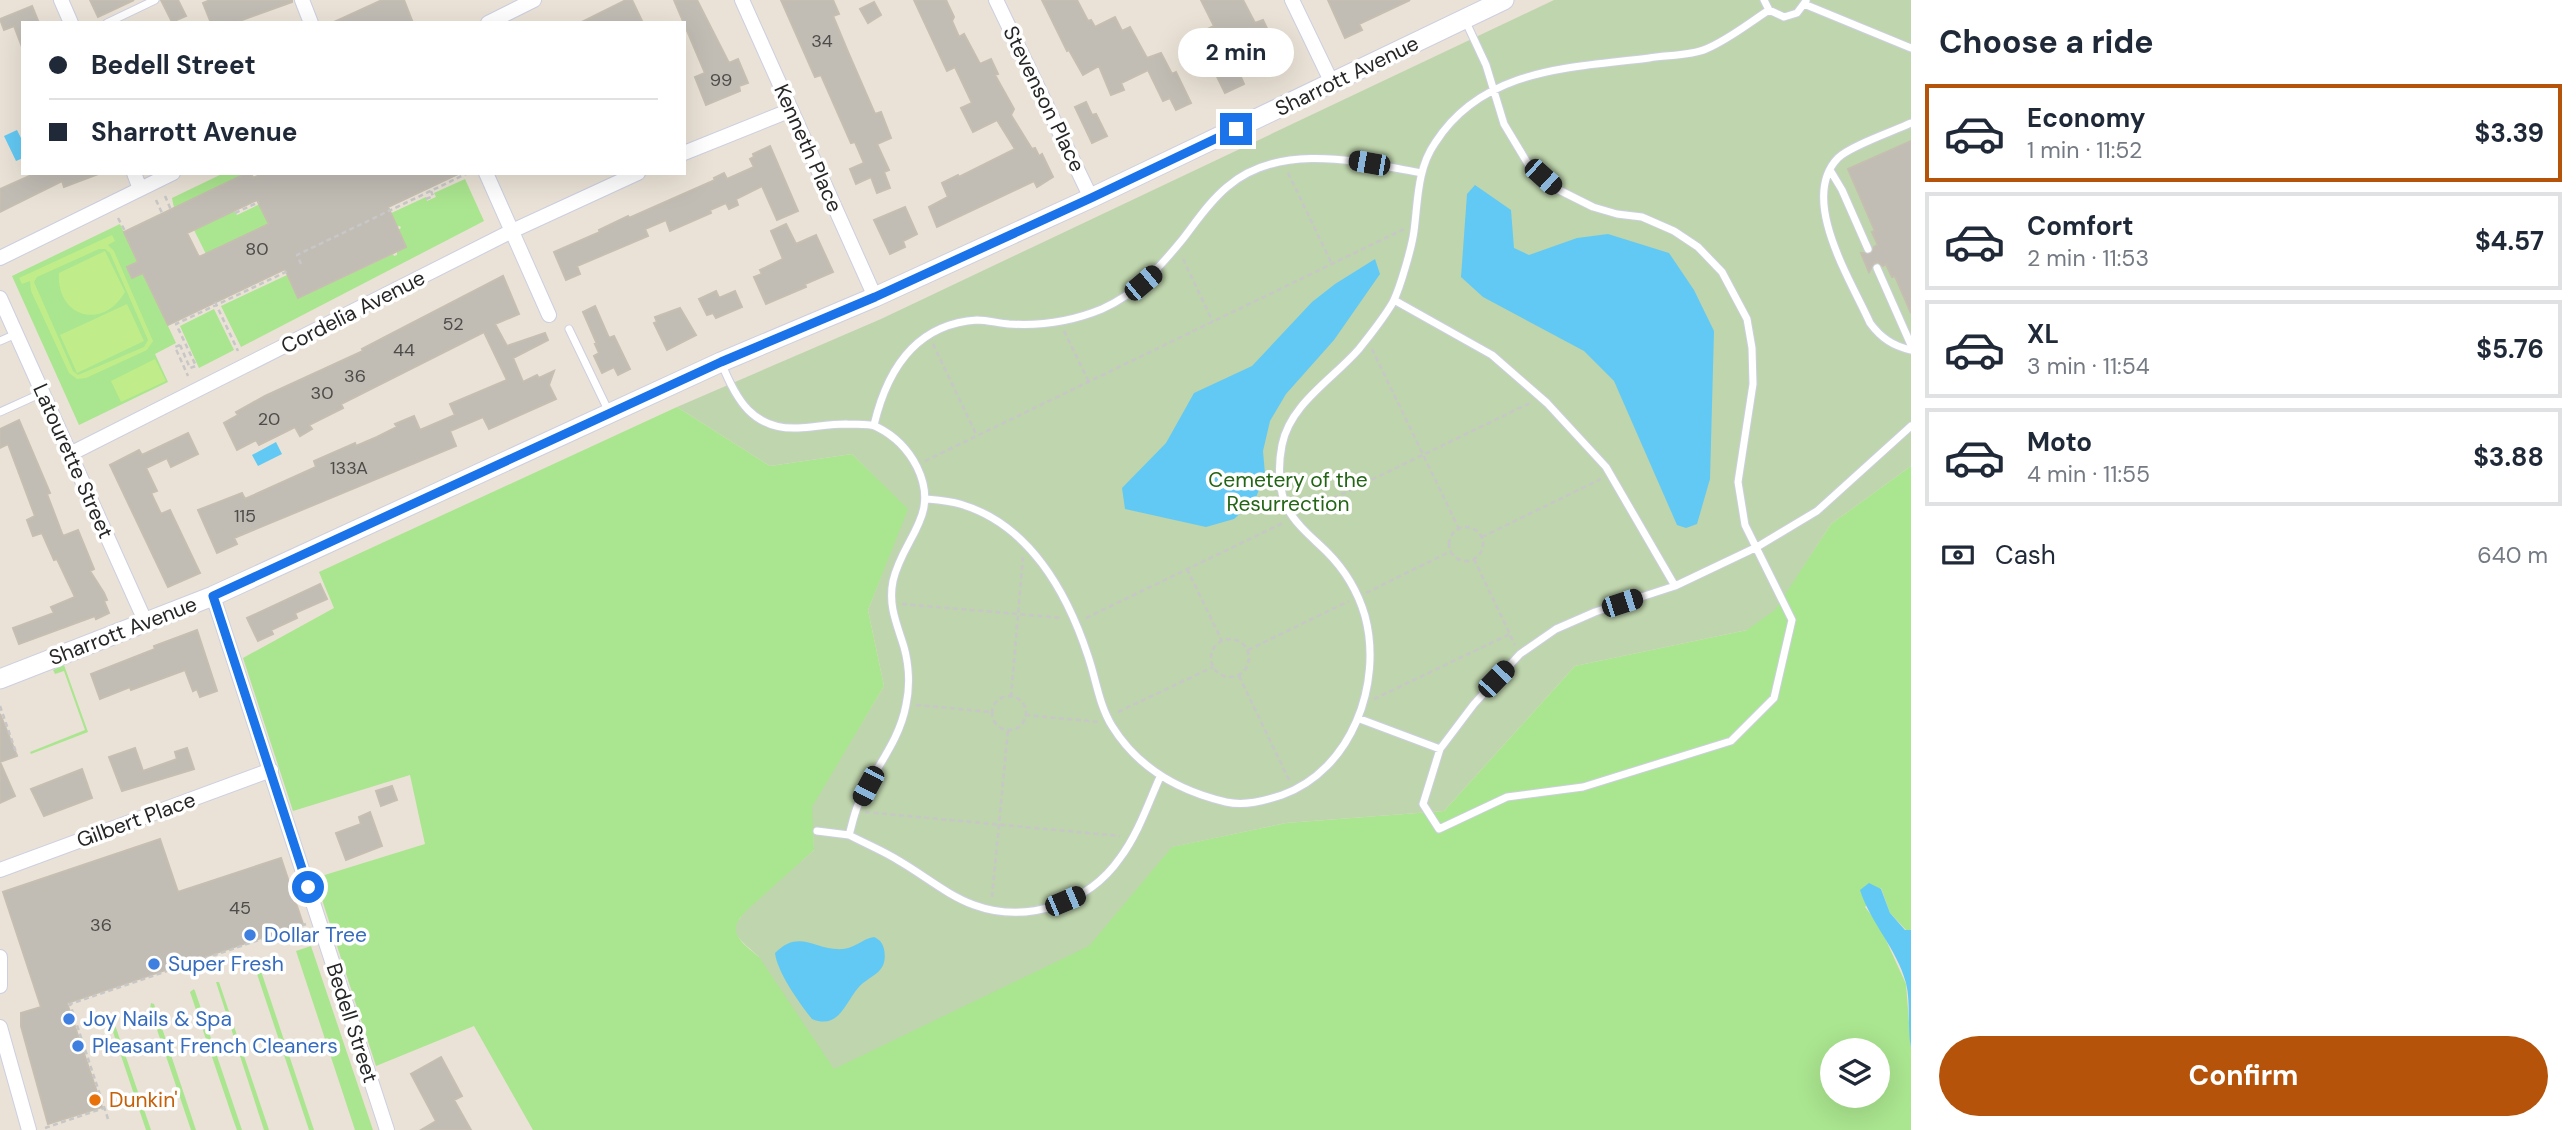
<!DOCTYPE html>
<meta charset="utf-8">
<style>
body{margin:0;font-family:"DM Sans",sans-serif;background:#f6f6f7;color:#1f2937;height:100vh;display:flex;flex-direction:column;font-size:26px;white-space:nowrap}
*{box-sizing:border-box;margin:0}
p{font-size:23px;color:#747a83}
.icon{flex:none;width:38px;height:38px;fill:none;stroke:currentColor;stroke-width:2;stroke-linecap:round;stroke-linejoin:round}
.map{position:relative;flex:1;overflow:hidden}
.drawer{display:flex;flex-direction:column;background:#fff;width:665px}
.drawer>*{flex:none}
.top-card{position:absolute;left:21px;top:21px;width:665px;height:154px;border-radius:0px;box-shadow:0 7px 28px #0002;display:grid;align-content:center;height:154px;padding:0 28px;background:#fff}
.fabs{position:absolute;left:1820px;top:1038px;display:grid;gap:14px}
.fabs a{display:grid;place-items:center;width:70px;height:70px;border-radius:50%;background:#fff;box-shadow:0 7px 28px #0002;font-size:35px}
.end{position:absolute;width:32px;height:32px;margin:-16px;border:9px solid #1a73e8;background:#fff;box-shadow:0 0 0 4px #fff}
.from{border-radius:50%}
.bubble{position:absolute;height:49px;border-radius:24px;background:#fff;box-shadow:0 7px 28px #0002;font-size:23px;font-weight:700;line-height:49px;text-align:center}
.car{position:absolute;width:21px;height:42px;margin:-21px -10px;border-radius:9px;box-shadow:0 0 5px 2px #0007;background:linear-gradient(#222 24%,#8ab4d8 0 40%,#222 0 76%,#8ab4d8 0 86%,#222 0)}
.top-card b{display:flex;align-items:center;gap:24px;height:66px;font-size:26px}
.top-card b+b{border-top:2px solid #e0e1e3}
.top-card i{width:18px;height:18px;background:#1f2937}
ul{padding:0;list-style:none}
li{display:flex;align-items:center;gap:21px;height:98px;margin:0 14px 10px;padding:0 14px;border:4px solid #e0e1e3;border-radius:0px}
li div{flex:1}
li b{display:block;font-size:26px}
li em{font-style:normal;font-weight:700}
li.selected{border-color:#b45309}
li>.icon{width:63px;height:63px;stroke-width:1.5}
h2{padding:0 28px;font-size:32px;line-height:84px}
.pay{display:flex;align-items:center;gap:18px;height:77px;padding:0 28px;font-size:26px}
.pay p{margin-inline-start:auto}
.cta{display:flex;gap:14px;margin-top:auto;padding:14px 28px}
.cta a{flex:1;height:80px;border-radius:42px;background:#b45309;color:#fff;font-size:28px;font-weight:700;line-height:80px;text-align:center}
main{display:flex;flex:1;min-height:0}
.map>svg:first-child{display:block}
.green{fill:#aae58f;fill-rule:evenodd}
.cemetery{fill:#bfd5ad}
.pitch{fill:#c0ed89;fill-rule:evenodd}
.water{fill:#62c9f4}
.building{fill:#c1bcb4;stroke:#c5beb1;stroke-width:2;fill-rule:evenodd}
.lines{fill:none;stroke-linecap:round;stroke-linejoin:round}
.lane-casing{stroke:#cccfe1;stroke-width:9}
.street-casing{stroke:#cccfe1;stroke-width:16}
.secondary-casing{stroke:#cccfe1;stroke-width:21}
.path{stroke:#c7c7c7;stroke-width:2.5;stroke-dasharray:5 3.5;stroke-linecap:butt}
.lane{stroke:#fff;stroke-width:7}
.street{stroke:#fff;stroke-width:14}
.secondary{stroke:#fff;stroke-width:19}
.route{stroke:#1a73e8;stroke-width:9}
.shop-dot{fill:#3f7fe0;stroke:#fff;stroke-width:2.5}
.food-dot{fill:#e8710a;stroke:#fff;stroke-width:2.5}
.labels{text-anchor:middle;stroke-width:7;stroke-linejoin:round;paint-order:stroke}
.number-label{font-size:18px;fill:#4d4c4a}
.street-label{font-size:21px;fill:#262626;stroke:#fff}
.park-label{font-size:21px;fill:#236515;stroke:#fff}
.shop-label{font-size:21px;fill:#366cbe;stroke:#fff;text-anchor:start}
.food-label{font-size:21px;fill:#c56008;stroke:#fff;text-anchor:start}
</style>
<main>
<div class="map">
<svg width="1911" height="1130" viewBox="0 0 1911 1130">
<rect width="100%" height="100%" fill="#eae2d6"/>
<path class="green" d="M224 173 244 175 174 208 172 198Z
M465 179 484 221 241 347 221 306 287 275 299 298 393 254 394 256 397 255V252L406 247 398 230 401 228 400 226 396 227 387 215 426 197 427 201 436 197 434 193Z
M260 204 269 224 206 254 194 230 234 211 237 215Z
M120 224 138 262 127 267 132 278 143 273 176 343 155 354 168 382 79 425 12 276Z
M214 309 234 350 199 368 180 326Z
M677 407 770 466 852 454 909 509 868 610 884 686 813 807 814 850 740 918C730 938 746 945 759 957L1088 946 1171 847 1286 823 1444 811 1575 666 1747 630 1802 568 1831 524 1911 466V930H1906L1890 913 1881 888 1865 907 1879 925 1906 984 1911 1048V1130H533L474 1026 376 1066 315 878 425 844 410 775 293 811 243 658 334 608 319 572ZM1832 1050H1878V1096H1832Z
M64 665 88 732 31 754 30 752 85 730 64 671 55 674 53 670Z
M311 946 373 1130H355L296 951Z
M259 968H260L314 1130H309L256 971Z
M216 982H219L269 1130H264Z
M194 989 195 991 242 1130H237L234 1122 190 992Z
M151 1003 154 1004 196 1130H191L150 1009Z
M110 1017 114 1022 151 1130H146L110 1023Z"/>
<path class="cemetery" d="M1554 0H1911V466L1831 524 1775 610 1747 630 1575 666 1444 811 1286 823 1172 847 1089 946 834 1069 759 957C740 939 724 933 748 909L814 850 812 807 884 686 868 610 908 509 852 454 770 466 677 407 881 319Z"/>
<path class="pitch" d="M112 235 115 241 108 245 114 251 153 341 147 350 86 378 77 379 69 373 31 291 30 281 22 284 19 278ZM99 249H105L110 253 148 340 144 347 78 375 73 371 34 282 37 277Z
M105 251 125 292C103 331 56 317 59 273Z
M127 304 144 341 77 373 60 335Z
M155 359 166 381 121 402 111 381Z"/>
<path class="water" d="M17 130 23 142V158L16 161 4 136Z
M1475 185 1511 210 1514 248 1529 255 1577 238 1608 234 1669 253 1694 290 1714 331 1710 479 1697 524 1686 528 1677 525 1614 381 1584 351 1483 297 1461 277 1467 194Z
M1375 259 1380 274 1334 340 1286 394 1270 421 1263 451 1265 474 1255 500 1234 519 1206 527 1125 509 1122 488 1166 443 1194 393 1252 366 1312 302 1335 284Z
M276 442 282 454 258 466 252 455Z
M1869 883 1881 889 1890 913 1905 930H1911V1048C1907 1027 1911 1003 1906 983 1897 949 1870 922 1860 890Z
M874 937C880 940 882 942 884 949 889 974 869 975 858 988 845 1003 839 1030 812 1019 800 1004 777 972 775 953 800 928 815 951 843 949 855 948 862 939 874 937Z"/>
<path class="building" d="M90 0H134L98 17Z
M161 0H178L186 16 172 22Z
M210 0H292V2L234 23H211L203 3Z
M382 0H404L413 23H332Z
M626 0H632L643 23H580Z
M674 0H697L729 63 738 59 748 83 739 86 740 91 706 105 695 77 705 73Z
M781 0H833L839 14 833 16 848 52 875 114 881 112 891 138 877 144 889 170 884 172 890 188 877 193 871 177 856 184 850 169 864 163 855 142 851 143 821 75 815 77Z
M914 0H946L954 17 952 21 959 37 964 34 980 64 991 59 998 74 995 75 1014 109 1011 115 1032 149 1035 148 1039 156 1042 154 1053 177 1037 187 1034 181 937 227 929 207 948 197 942 183 958 175 959 177 1015 149 997 120 973 132 961 108 972 103 955 67 947 71Z
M1042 0H1077L1088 21 1091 20 1095 27 1115 17 1122 31 1130 27 1147 58 1161 53 1172 74 1176 72 1191 103 1176 110 1170 98 1163 101 1148 70 1121 83 1124 90 1111 95 1099 66 1083 75 1069 50 1067 51Z
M1201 0H1243L1255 23 1263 20 1276 47 1236 66 1244 84 1225 93 1203 48 1200 50 1193 36 1214 26Z
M1328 0H1410L1359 24 1362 30 1345 38Z
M874 2 881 15 868 23 860 9Z
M32 6 39 23H23L22 47 14 26 4 30 0 19Z
M1086 102 1092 115 1096 114 1107 136 1092 143 1075 107Z
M1911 141V313L1895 276 1892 277 1886 264 1883 266 1878 262 1874 263 1869 272 1861 253 1871 254 1874 247 1878 245 1872 232 1875 231 1848 169Z
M770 146 798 211 777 220 762 186 736 199 738 205 729 209 726 203 710 210 711 213 670 231 666 220 645 229 648 236 577 266 580 274 566 280 554 252 600 232 599 230 628 216 629 218 715 180 714 178 724 173 727 179 754 167 750 159 754 157 753 154Z
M36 173H97L98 174 64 187 62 181 0 212V189Z
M247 173H251L253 178 264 173H460L388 207 406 247 298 298 285 269 168 325 143 273 132 278 127 267 138 262 124 232ZM257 200 269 224 199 257 187 233Z
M905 207 917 234 903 241 905 247 890 254 874 220Z
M786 224 796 244 816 235 833 272 805 284 806 287 766 304 754 277 762 274 760 270 783 259 771 231Z
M503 276 519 314 495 324 507 346 545 333 548 340 513 358 523 382 537 375 539 378 554 371 549 385 556 399 489 429 483 417 450 431 456 446 234 538 237 544 217 553 198 510 242 493 245 499 316 467 314 461 355 443 356 446 377 437 397 427 395 424 414 416 420 430 455 415 450 404 507 380 484 332 341 404 343 408 309 425 312 429 300 436 295 427 259 445 256 440 237 450 224 423 238 415 236 412 265 396 363 351 362 349 387 336Z
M716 291 719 298 735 291 742 307 716 318 713 313 707 315 699 299Z
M595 306 609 338 614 336 630 369 618 375 614 367 602 373 594 356 599 353 595 344H597L583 312Z
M680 308 696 335 667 350 654 323 657 322 655 317Z
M19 420 50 493 47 494 63 536 78 530 94 569 90 571 104 593 107 600 104 601 109 613 96 619 95 616 19 644 13 628 54 613 51 607 75 597 57 559 54 560 42 533 33 536 27 520 35 516 8 444 0 448V429Z
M188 433 198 454 171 467 167 458 146 468 157 491 151 493 161 514 170 510 200 573 168 587 110 465 139 450 142 455Z
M320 584 327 599 295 613 297 618 271 630 273 634 258 641 247 618Z
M197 630 217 691 200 697 197 689 193 691 185 670 131 690 130 687 100 699 91 674 155 649 154 646Z
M0 714 17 756 0 762Z
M135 748 143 771 177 759 175 752 187 748 194 769 122 791 109 757Z
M0 762 15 796 0 803Z
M82 769 92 798 44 816 31 789Z
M392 786 397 800 381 806 376 791Z
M370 812 382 846 346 860 336 833 361 824 359 817Z
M160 839 178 892 281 858 303 924 67 1003 102 1107 48 1124 21 1026V1013L41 1007 3 892Z
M441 1057 462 1096 454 1100 471 1130H421L436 1121 411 1074Z"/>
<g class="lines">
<g class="lane-casing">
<path id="lane" d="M1764 0 1769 10 1784 17 1797 13 1806 1
M1804 4 1911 48
M107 23 155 0
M1911 123C1894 131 1850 146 1838 158 1798 199 1852 282 1870 323 1881 338 1893 346 1911 350
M1830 170 1842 190 1868 249
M1877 268 1911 345
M1394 300 1492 355 1547 403 1606 467 1675 586
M569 329 609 412
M0 341 16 334
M721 362C736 400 753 430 798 428 814 427 830 424 846 424 855 425 869 423 877 427 895 436 908 449 917 467 941 516 903 537 893 581 888 606 897 624 904 647 909 665 910 687 906 705 899 743 873 770 858 805 854 814 852 825 849 835 866 844 884 851 901 862 925 876 947 895 974 905 1026 924 1088 904 1120 858 1138 834 1148 804 1160 777
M0 412 42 393
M874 425C887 370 915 324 977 320 987 320 998 323 1009 324 1040 326 1073 321 1102 309 1136 294 1159 268 1182 240 1196 222 1209 202 1227 187 1280 141 1360 162 1422 173
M927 499C938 500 950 501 960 504 1029 524 1067 592 1088 656 1096 679 1099 705 1112 726 1138 768 1179 791 1226 802 1245 806 1264 801 1282 795 1352 770 1383 683 1365 616 1358 592 1345 570 1327 552 1314 539 1297 526 1288 509 1278 491 1278 465 1282 445 1290 404 1333 379 1359 349 1370 335 1384 318 1393 302 1400 288 1412 247 1414 231 1418 201 1417 169 1435 143 1483 68 1569 68 1649 58 1666 55 1690 56 1706 49 1728 40 1749 23 1769 10
M1360 719 1440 749 1474 704 1520 654 1556 629 1595 612 1675 586 1757 547 1817 511 1911 426
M1440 749 1423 804 1439 829 1507 797 1583 787 1731 741 1774 698 1792 620 1745 525 1738 482 1753 384 1752 348 1747 319 1722 272 1698 247 1674 231 1642 217 1617 214 1593 207 1557 189 1528 164 1504 124 1486 65 1465 20
M817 831 849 835"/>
</g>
<g class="street-casing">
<path id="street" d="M61 0 71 23
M302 0 311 23
M742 0 875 297
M996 0 1091 198
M1292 0 1332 83
M488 23 534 0
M684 153 791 110
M134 173 140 189
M486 173 549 315
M0 258 173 173
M0 298 146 623
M70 454 512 231 638 173
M213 596 387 1130
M0 870 271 770
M0 957V986
M0 1027 29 1130"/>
</g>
<g class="secondary-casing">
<path id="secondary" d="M0 679 213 596 721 362 875 297 1091 198 1504 0"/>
</g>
<path class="path" d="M1288 173 1332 264
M165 196 171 210
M426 199 433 196 431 191
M156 200 162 213
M235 213 259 202
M118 218 125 231
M1183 259 1213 322
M301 264 297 255 468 173
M215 302 238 351
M1064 331 1089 382
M933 344 977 436
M180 345 190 368 196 366 176 324 288 271
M180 345 175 347 188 376
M1372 349 1459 529
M925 461 1404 229
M1303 513 1530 403
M1449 544a17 17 0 1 1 34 0a17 17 0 1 1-34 0Z
M1482 537 1601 479
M1474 559 1515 645
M1187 569 1222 641
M1366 593 1451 551
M902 604 1063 618
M1086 618 1285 522
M1211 658a19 19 0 1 1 38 0a19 19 0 1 1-38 0Z
M1248 650 1349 601
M1239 676 1289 780
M992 713a17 17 0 1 1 34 0a17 17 0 1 1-34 0Z
M1011 697 1023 557
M1374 699 1510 634
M916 705 992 712
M0 706 17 755
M1118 712 1213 667
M1025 715 1099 722
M865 812 1120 836
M992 897 1008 730
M108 1119 70 1004 306 924
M45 1128 104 1108"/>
<use href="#lane" class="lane"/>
<use href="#street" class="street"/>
<use href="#secondary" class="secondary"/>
</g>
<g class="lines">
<path class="route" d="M308 887 213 596 721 362 875 297 1091 198 1236 129"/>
</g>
<g class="shop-dot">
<circle cx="250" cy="935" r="7"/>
<circle cx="154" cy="964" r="7"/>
<circle cx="69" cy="1019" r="7"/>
<circle cx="78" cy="1046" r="7"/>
</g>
<circle class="food-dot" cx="95" cy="1100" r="7"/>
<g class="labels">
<g class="number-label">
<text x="822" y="47">34</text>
<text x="721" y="86">99</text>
<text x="257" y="255">80</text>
<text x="453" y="330">52</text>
<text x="404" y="356">44</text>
<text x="355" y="382">36</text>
<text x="322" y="399">30</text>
<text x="269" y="425">20</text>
<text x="349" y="474">133A</text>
<text x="245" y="522">115</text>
<text x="240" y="914">45</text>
<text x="101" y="931">36</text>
</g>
<g class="street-label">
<text transform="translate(1347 76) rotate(-26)" y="7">Sharrott Avenue</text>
<text transform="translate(1044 99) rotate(64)" y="7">Stevenson Place</text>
<text transform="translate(808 148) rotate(66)" y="7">Kenneth Place</text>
<text transform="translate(353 312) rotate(-27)" y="7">Cordelia Avenue</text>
<text transform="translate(73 461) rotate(66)" y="7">Latourette Street</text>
<text transform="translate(123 631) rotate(-21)" y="7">Sharrott Avenue</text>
<text transform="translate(136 820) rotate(-20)" y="7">Gilbert Place</text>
<text transform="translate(352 1023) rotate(72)" y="7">Bedell Street</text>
</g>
<g class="park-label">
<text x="1288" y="487">Cemetery of the<tspan x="1288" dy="24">Resurrection</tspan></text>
</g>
<g class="shop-label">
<text x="264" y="942">Dollar Tree</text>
<text x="168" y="971">Super Fresh</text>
<text x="83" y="1026">Joy Nails &amp; Spa</text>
<text x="92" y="1053">Pleasant French Cleaners</text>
</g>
<g class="food-label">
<text x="109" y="1107">Dunkin'</text>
</g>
</g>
</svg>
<div class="fabs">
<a><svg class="icon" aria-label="layers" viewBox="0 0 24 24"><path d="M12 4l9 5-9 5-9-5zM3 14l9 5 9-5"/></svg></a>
</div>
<i class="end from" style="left:308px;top:887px"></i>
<i class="end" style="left:1236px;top:129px"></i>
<div class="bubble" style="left:1178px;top:28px;width:116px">2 min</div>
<i class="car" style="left:1369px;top:163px;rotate:280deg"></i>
<i class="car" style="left:1543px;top:177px;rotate:132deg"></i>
<i class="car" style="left:1143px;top:283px;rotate:50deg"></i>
<i class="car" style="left:1622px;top:603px;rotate:72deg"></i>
<i class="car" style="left:1496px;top:679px;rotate:44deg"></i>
<i class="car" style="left:868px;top:786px;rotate:208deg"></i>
<i class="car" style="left:1065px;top:901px;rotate:67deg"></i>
<div class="top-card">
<b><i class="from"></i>Bedell Street</b>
<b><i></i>Sharrott Avenue</b>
</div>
</div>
<section class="drawer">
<h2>Choose a ride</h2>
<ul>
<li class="selected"><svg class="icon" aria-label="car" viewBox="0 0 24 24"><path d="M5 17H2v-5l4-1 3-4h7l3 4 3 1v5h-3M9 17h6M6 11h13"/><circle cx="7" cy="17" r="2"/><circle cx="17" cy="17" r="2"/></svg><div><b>Economy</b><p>1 min · 11:52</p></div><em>$3.39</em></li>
<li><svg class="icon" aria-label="car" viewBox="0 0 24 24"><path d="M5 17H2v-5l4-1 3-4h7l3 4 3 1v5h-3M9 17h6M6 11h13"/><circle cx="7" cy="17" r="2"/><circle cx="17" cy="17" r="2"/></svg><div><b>Comfort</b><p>2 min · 11:53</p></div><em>$4.57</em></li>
<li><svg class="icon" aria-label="car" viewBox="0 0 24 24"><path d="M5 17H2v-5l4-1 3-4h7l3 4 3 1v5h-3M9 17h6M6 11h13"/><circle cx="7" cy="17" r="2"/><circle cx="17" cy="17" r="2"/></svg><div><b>XL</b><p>3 min · 11:54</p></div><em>$5.76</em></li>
<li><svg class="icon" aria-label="car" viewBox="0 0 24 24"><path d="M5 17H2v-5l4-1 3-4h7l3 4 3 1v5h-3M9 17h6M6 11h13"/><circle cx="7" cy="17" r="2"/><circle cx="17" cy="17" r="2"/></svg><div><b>Moto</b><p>4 min · 11:55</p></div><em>$3.88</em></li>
</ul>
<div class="pay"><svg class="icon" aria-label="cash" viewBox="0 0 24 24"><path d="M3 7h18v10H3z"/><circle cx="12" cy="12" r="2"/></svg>Cash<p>640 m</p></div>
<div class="cta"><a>Confirm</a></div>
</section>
</main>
